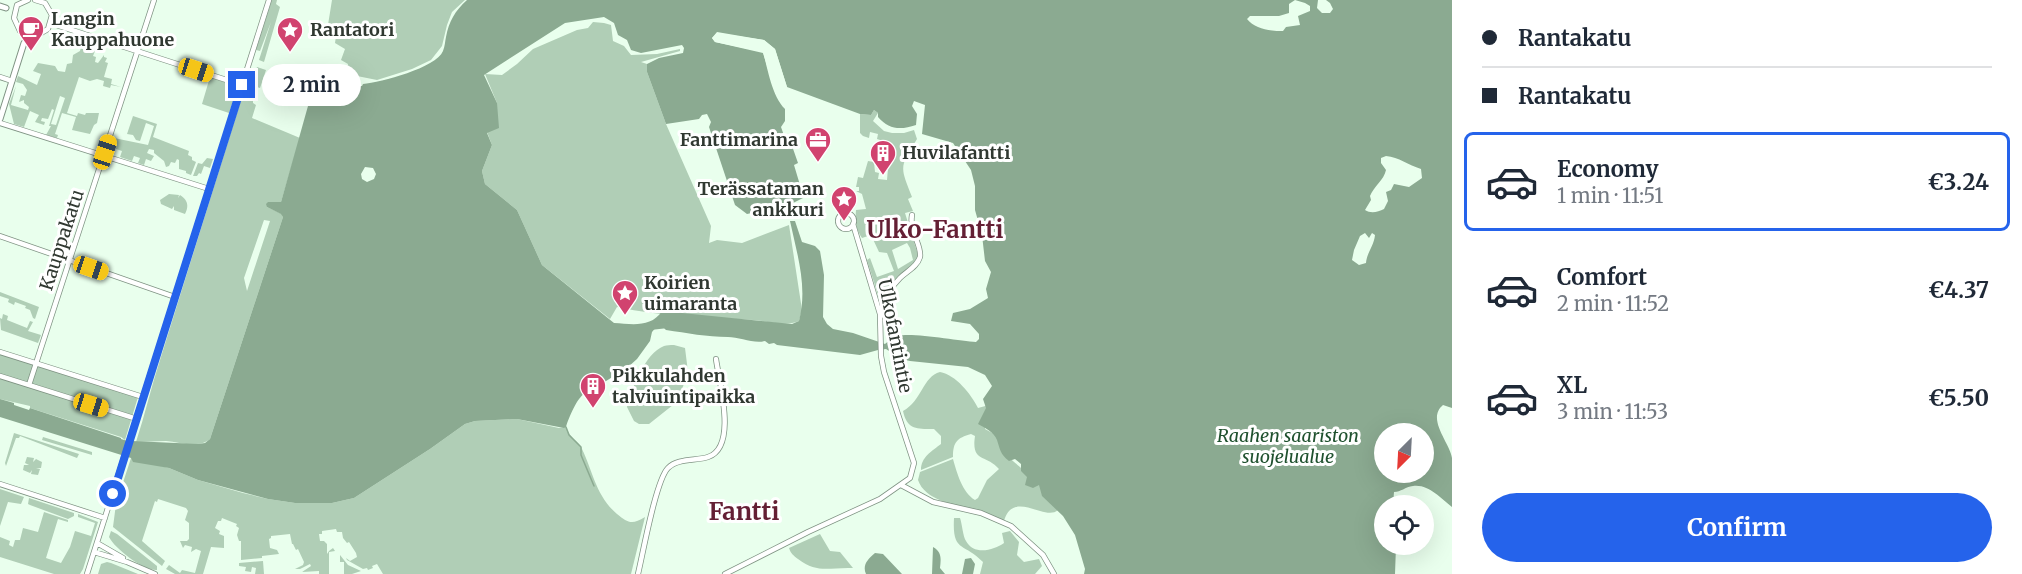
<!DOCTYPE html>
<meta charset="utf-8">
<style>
body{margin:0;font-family:Merriweather,serif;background:#f2f2f3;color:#1f2937;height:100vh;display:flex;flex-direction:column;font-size:22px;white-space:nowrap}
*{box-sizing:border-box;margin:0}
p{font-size:20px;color:#747a83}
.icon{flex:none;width:33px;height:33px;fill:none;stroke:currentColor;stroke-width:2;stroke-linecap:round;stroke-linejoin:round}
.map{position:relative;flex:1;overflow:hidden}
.details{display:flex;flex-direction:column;background:#fff;width:570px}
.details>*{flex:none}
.guide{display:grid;align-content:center;height:132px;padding:0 30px;background:#fff}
.needle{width:39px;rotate:204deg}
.fabs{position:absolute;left:1374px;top:423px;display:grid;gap:12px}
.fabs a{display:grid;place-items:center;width:60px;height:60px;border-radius:50%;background:#fff;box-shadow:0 6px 24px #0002;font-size:30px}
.end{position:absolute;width:27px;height:27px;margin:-14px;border:8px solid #2563eb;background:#fff;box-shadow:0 0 0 3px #fff}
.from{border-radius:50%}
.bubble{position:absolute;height:42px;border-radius:21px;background:#fff;box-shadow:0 6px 24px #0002;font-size:20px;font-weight:700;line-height:42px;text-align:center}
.car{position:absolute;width:18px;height:36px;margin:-18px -9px;border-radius:8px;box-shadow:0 0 4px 2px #0007;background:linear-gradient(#f5c518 24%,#345 0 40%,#f5c518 0 76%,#345 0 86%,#f5c518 0)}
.guide b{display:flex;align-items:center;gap:21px;height:57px;font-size:22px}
.guide b+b{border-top:2px solid #e0e1e3}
.guide i{width:15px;height:15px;background:#1f2937}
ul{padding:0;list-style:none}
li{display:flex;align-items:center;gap:18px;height:99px;margin:0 12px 9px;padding:0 18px;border:3px solid transparent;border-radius:9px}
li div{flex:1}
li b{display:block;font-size:22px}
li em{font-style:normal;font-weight:700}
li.current{border-color:#2563eb}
li>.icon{width:54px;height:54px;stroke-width:1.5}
.button{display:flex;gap:12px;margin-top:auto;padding:12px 30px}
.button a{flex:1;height:69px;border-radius:36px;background:#2563eb;color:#fff;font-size:24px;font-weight:700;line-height:69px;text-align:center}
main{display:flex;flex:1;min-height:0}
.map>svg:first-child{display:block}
.green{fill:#b0ceb6;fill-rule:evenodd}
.water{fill:#8baa91;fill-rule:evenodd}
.pier{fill:#e9ffed}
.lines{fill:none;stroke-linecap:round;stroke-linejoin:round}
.stream{stroke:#8baa91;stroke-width:1.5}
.canal{stroke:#8baa91;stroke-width:6}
.minor-casing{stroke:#7f9383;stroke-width:6}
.tertiary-casing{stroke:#7f9383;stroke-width:7}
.minor{stroke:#fff;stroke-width:4.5}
.tertiary{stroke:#fff;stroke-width:5}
.route{stroke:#2563eb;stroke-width:8}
.labels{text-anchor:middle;stroke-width:6;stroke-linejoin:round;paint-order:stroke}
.poi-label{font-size:18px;font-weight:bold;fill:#303831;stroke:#fff;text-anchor:start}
.street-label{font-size:18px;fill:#303831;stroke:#fff}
.park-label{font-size:18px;font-style:italic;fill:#1f512e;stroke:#fff}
.district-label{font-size:24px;font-weight:bold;fill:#641f34;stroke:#fff}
</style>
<main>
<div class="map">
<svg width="1452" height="574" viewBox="0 0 1452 574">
<rect width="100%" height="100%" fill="#e9ffed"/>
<path class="green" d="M272 0H277L276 4 280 7 264 62 259 60 271 22 260 51 256 50Z
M332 0H465L452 12 447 25 442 46 431 60 412 69 377 80 357 76 347 70 348 64 341 60 345 49 335 43 336 36 327 31Z
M593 22 604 23 611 25 613 41 624 46 631 55 657 54 680 49V51L641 62 647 64V72L666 124 711 226 709 243 717 240 742 243 789 225 802 310 799 321C785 327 769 321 753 320 708 317 662 317 617 307L610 319 542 265 517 210 485 184 482 171 492 145 487 132 497 103 485 74 502 75 517 64 533 49 577 30 588 28Z
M81 47 95 51 93 56 96 57 95 62 98 63 104 55V57L107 58 105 62 108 63 104 77 112 79 111 84 121 87 111 85 110 88 103 86 104 81 97 79 90 81 79 77 67 113 77 116 78 113 85 115 86 113H99L97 123 94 125 90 134 72 130 76 117 62 113 55 134 58 135 57 138 46 135 51 126H49L54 110 52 109 48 119 42 118 41 121 45 122 44 125 35 122 39 115 30 111 24 127 14 124 9 104 16 86 11 105 28 110 29 107 24 103V100L19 102 21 95 25 96 27 90 23 84 16 82 18 76 37 85 41 74 33 71 38 63 55 66 58 71 65 72 67 64 72 63 73 55 80 51ZM60 96 65 98 56 125 51 124Z
M257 67 266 70 260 88 251 85Z
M210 77 238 86 229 113 202 104Z
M242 97 253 101V103L256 105 252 118 300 138 281 202 267 207 282 214 283 217 210 439C198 449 180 442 166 441 156 441 146 442 136 442 145 415 151 387 160 360ZM264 220 270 221 247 291 244 278Z
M874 110 878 113 873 121 884 131 892 133H904L914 130 917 139C899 168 900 166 912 197L908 199 913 211 905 213 918 255 913 266 898 276 881 299 879 298 867 260 870 258 877 277 894 271 887 253 879 252 871 235 862 238C856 229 855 221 856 210L866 209 862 194 856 191H859V187H856L858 177 863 178 868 161 874 162 875 172 879 173 878 179 887 180 888 168 877 169 876 158 880 140 877 139 878 134 870 132 869 138 863 136 860 133V114L871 115ZM907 243 910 248 913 260 898 269 892 250Z
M133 116 157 124 153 137 189 151 188 155 192 157V160L196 162 191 175 186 173V171L179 169V160L177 159 175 163 171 162 169 166 166 167 164 161 154 153V150L149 149 147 153 154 156 151 161 146 159 144 165 138 163 140 158 134 156 132 161 120 157 122 151 116 149 117 144 113 143 114 138 148 145 154 126 146 123 140 141 136 140 133 135 127 134Z
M207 158 213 159 210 168 204 166 201 174 199 173 197 176H193L198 163 202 164Z
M169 194 179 195 178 198 180 195C188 200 189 206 185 214L174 210V206L172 209 161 204 160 200Z
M0 292 39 307 35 319 33 318 30 310 25 308 26 306 15 302 14 305 8 302 9 299 0 296Z
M3 314 8 316 7 320 27 328 30 321 33 322 28 331 41 335 38 343 1 330 0 318 2 319Z
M674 345 685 348 688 372 678 401 649 424H639L634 421 627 407C631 390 645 353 664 346 667 345 670 345 674 345Z
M0 354 138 397 125 440 121 437 30 408V406L0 399Z
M940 372C956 375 971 394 978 408L989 405 986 402V398C991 402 993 407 994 413L985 425V429L998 436 1000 446 1005 454C1020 468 1052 491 1058 510 1045 522 1013 489 1004 521 998 518 992 515 986 513 966 506 926 504 918 480L920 472 953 459C957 473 962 492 975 500L978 498 987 480 999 469C986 454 971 463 975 436L971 434C957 438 953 442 953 457L921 470C921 457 932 451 941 444V436L934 429C917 429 907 430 903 411 922 401 923 376 940 372Z
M517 419 559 428 566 427C570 439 578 440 582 449 593 472 596 496 617 514 628 523 632 525 645 517L631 574H383L377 564 372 566 373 568 368 570 367 568 363 569 347 560 346 558 350 561 357 557 356 553 349 542 347 543 343 538 342 532H337L336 529 322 531V534H319L320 541H324L327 544V554L329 551 333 548 335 551 329 552V574H319V571L302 572 311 566 310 564 300 569H295L303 565 304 562 298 549 296 550 293 544H292L290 534 271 536V538L269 539 270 548 277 550 279 554 262 556V558L241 560V541H239L237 535 239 528 236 526 237 524 222 518 221 521H218L215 528 220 531 219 534 224 536V548L211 547 203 574H175L166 569 169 565 180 573 182 570 195 573 201 551 196 549 191 552 192 547 185 545 183 548 180 541H187L189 539V523L185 520 188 511 186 508 158 499 157 502 155 501 142 541 165 561 162 566 113 527 116 504 131 458 169 468 198 480 243 493 268 499 295 503H332L354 498 430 449 465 424 475 421Z
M14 433 79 454 77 458 20 436 19 438H16L6 466 5 463Z
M43 437 92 452V455L42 440Z
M27 457 34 458 33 462 36 459 42 462 41 468H36L40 469 38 475 31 474 32 470 30 473 23 470 24 465H29L25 463Z
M0 489 24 497 21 504 8 502 0 526Z
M29 498 74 513V516L68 519 30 505 28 504Z
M44 512 68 520V522L58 519 46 558 61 563 70 547 75 531 91 536 95 523 78 517V514L98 522 83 569 80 574H54L0 557V537L10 541 9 545 13 547 15 540H20L23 528 38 532Z
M954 518H960C962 523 963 537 966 541 974 556 994 550 1004 543L1002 533 1010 531 1019 542 1017 555 1024 562 1039 559 1042 566 1035 574H980L983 562C964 542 952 553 954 518Z
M111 531 117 534 157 566V570C144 571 115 549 109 537Z
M820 534 830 551 840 552 853 568C829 567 818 574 798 559 793 555 791 554 789 548Z
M340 555 348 565 361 571 352 574H344V562H340Z
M263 561 264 574H255L256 568 252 567 251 572 245 571 246 567 239 566V563Z
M107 562 111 563 138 574H98L101 564Z"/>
<path class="water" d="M467 0H1318L1317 8 1322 13H1330L1333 9 1330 3 1326 0H1452V408L1443 405C1426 419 1450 443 1452 458 1452 474 1452 491 1452 507 1440 498 1429 484 1413 486 1405 487 1401 492 1394 492L1393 505 1384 506V544L1396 546 1395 574H1084L1085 569 1075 535 1063 516 1042 496 1039 485 1033 488 1025 485 1027 477 1021 471V464L1015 459 1009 461C1000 454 1000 449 997 440 994 432 985 428 978 424L986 408 983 399 992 386 985 375 968 367 910 361 901 359 886 349 878 350 860 355 777 345 774 343 769 344 765 341C754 344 739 337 728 337 707 337 687 333 666 330L663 327 658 325 652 332 650 341 637 359 627 368 598 386C593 392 591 389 585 393 577 398 569 417 566 427L564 428 517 419 475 421 465 424 430 449 354 498 332 503H295L268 499 198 480 169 468 133 462 131 458 0 417V399L14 403V405L29 410 30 408 121 438V439L131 442 132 441 198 444 205 443 210 439 283 217 281 214 267 207 266 204 268 202H281L308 106 293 101 299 83 330 92 348 87 362 86 363 84C381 82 436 68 443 51 445 46 445 41 446 37 449 21 455 11 467 0ZM1295 0 1305 3 1310 6V11L1298 16 1300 25 1286 27 1283 31C1270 31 1255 29 1247 19L1250 16H1279L1289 13V4ZM604 17 614 23 618 35 627 40 631 50 641 53 682 45 684 48 683 53 659 58 647 64V72L666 124 699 119 702 115 707 114 711 122 709 127 735 205 747 214 782 207 788 210 793 203 805 197 804 185H800L794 165 798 163 791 143 787 144 781 127 785 121V109C772 96 768 70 763 52L715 42 712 38 717 33 764 40 775 49 787 87 860 114 871 115 874 110 878 113V117C889 130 901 130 916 125L917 114 912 106 914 101 925 105 922 134 953 143 971 170 975 186V210L982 235 985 261 991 272 986 289 988 298 970 309 953 313 951 321 970 324 979 334V339L976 342C959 341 911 332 898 336 893 337 889 341 885 344L853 333 833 329 827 324 823 317 824 275 820 251 815 246 802 242 795 221H790C797 254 808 287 799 321L792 324 662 311C651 328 632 324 614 323L542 265 517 210 485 184 482 171 492 145 487 133 499 128 497 103 484 75 565 23ZM1386 156C1399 157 1408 165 1421 169L1422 178 1409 187 1394 184 1391 190 1386 192 1388 201 1384 209C1378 212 1371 214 1365 210L1371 200 1370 196C1374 186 1384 180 1386 170L1381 163V158ZM365 167 373 168 376 174 374 179 367 182 362 179 361 174ZM1365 233 1369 238 1372 233 1375 235C1374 246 1367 252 1366 263L1359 265 1352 260 1354 250 1360 236ZM1384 434H1424V472H1384Z
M933 547C942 552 941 559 940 568L945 574H932Z
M875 553 883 554 902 574H866C862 565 868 559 875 553Z
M971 558 975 564 973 574H962L965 559Z"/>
<path class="pier" d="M717 32 764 40 775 49 787 87 784 88 773 51 763 42 718 36 716 38 765 50 778 90 775 91 763 53 715 42 712 38Z"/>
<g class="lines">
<path class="stream" d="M566 427 569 435 581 447V455L594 486"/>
<path class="canal" d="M650 327 668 325"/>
<g class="minor-casing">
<path id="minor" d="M28 0 17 5 14 18 20 31 36 36 48 29 52 15 45 3 35 0
M50 23 242 85
M0 77 12 81
M0 123 209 189
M838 221a8 8 0 1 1 16 0a8 8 0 1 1-16 0Z
M0 236 175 297
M881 311C884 299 891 287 900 278 907 271 917 267 920 257 922 245 909 232 912 215
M0 352 143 397
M0 376 137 419
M29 385 154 0
M0 484 105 518
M901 485 933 502 981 513 1011 526 1043 555 1054 574
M97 543 123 558
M94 552 127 562 155 574
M87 574 269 0
M638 574C643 553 656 480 668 468 678 458 696 461 708 457 738 447 719 382 716 359
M725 574 808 532 880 499 910 478 914 463 884 372 881 356 880 314 853 224"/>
</g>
<g class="tertiary-casing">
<path id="tertiary" d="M0 6 6 8
M0 119 24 43"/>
</g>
<use href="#minor" class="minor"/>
<use href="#tertiary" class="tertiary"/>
</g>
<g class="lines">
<path class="route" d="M113 494 242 85"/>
</g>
<defs>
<g id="cafe-pin" transform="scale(1.35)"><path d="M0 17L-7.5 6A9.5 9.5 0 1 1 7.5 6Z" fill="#d1436f" stroke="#fff"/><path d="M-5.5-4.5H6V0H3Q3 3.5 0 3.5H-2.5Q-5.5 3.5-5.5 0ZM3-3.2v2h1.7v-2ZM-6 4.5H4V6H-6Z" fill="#fff"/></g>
<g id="sight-pin" transform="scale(1.35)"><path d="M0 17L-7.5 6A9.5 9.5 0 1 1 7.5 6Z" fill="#d1436f" stroke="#fff"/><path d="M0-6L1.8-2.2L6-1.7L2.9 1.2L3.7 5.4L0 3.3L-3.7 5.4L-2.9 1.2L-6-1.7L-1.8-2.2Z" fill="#fff"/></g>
<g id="office-pin" transform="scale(1.35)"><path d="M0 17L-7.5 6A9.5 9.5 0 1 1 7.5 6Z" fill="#d1436f" stroke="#fff"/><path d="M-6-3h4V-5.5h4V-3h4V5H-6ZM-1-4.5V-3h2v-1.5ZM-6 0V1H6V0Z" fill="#fff"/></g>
<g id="building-pin" transform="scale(1.35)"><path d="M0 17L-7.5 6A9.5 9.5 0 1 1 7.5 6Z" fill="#d1436f" stroke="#fff"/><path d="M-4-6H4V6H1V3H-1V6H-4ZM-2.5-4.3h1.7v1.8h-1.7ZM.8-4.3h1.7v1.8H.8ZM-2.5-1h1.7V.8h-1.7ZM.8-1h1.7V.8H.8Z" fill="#fff"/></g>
</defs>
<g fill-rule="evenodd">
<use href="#cafe-pin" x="31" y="29"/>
<use href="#sight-pin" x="290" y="30"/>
<use href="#office-pin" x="818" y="140"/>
<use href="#building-pin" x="883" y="153"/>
<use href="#sight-pin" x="844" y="199"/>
<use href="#sight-pin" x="625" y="293"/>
<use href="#building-pin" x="593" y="386"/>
</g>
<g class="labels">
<g class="poi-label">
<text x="51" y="25">Langin<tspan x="51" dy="21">Kauppahuone</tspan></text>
<text x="310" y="36">Rantatori</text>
<text x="798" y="146" text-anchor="end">Fanttimarina</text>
<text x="902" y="159">Huvilafantti</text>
<text x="824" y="195" text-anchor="end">Terässataman<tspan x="824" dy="21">ankkuri</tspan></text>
<text x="644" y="289">Koirien<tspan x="644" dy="21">uimaranta</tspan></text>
<text x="612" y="382">Pikkulahden<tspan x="612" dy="21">talviuintipaikka</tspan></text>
</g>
<g class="street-label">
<text transform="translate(62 240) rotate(-72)" y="6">Kauppakatu</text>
<text transform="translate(895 336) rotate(79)" y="6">Ulkofantintie</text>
</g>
<g class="park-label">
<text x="1288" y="442">Raahen saariston<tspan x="1288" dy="21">suojelualue</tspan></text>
</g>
<g class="district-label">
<text x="935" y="238">Ulko-Fantti</text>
<text x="744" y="520">Fantti</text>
</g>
</g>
</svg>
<div class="fabs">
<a><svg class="needle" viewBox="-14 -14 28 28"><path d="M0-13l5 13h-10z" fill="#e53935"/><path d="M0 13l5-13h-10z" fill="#747a83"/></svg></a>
<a><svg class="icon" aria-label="locate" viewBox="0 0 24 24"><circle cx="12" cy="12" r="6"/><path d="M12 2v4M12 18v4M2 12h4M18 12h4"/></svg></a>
</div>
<i class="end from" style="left:113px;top:494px"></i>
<i class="end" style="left:242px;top:85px"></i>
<div class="bubble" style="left:262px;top:64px;width:99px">2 min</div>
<i class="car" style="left:196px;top:70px;rotate:108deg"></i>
<i class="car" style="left:105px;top:152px;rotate:18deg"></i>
<i class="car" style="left:91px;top:268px;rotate:109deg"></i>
<i class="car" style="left:91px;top:405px;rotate:107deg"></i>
</div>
<section class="details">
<div class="guide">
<b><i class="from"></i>Rantakatu</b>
<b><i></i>Rantakatu</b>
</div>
<ul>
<li class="current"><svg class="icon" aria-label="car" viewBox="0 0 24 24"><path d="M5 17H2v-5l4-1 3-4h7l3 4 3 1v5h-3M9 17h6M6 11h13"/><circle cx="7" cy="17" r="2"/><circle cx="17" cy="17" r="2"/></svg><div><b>Economy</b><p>1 min · 11:51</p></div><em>€3.24</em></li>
<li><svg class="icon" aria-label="car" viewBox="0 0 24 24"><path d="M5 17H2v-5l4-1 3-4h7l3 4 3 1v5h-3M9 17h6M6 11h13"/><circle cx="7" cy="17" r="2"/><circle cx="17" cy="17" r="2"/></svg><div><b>Comfort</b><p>2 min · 11:52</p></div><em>€4.37</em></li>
<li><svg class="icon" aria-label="car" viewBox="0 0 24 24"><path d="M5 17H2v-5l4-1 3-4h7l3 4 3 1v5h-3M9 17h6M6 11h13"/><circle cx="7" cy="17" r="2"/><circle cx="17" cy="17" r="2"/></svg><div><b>XL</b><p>3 min · 11:53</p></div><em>€5.50</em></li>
</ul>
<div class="button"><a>Confirm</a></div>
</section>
</main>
